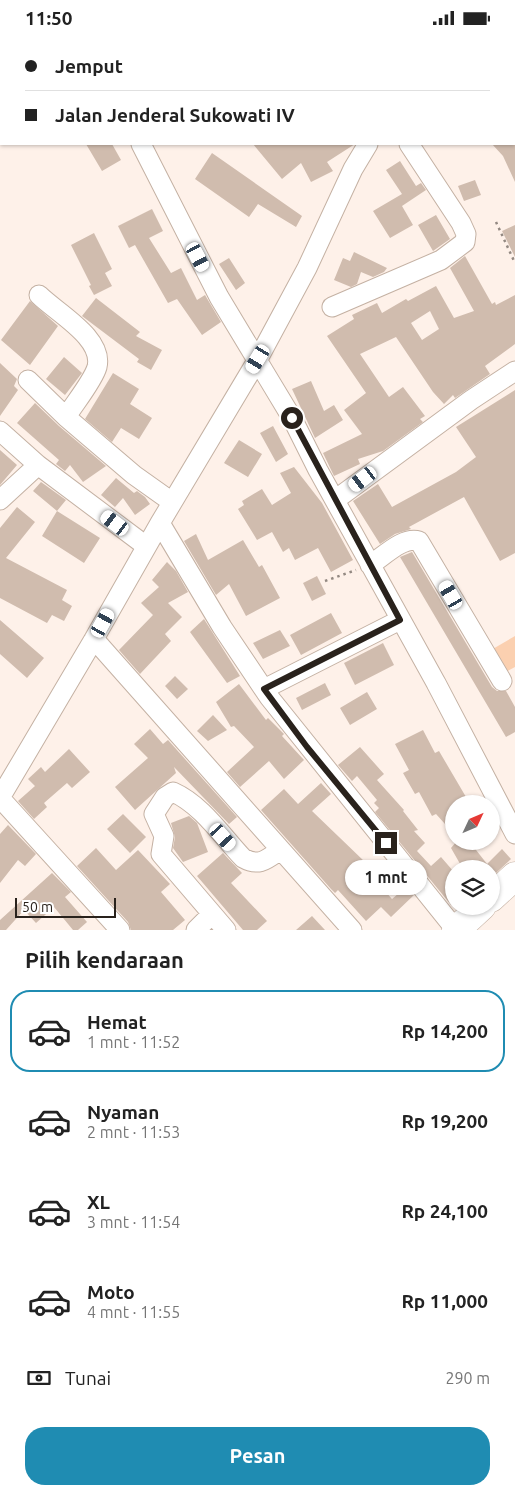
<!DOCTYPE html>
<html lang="id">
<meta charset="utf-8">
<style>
body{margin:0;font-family:Ubuntu,sans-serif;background:#f6f6f6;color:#222;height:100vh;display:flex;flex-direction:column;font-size:19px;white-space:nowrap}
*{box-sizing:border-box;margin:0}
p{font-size:16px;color:#767676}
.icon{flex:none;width:28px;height:28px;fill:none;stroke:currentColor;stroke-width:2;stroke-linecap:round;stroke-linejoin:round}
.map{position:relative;height:895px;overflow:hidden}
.panel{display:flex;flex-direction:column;background:#fff;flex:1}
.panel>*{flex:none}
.banner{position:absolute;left:0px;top:0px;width:515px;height:110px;box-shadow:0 1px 4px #0004;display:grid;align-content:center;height:110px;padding:0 25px;background:#fff}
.needle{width:32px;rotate:46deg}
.tools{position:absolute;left:445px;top:760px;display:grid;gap:10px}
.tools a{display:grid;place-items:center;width:55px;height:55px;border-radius:50%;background:#fff;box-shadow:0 1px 4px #0004;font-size:25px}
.scale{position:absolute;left:15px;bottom:12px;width:101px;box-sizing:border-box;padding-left:5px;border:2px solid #29221c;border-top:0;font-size:14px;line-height:18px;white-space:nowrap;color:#29221c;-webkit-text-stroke:4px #fff;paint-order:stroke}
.end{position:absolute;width:22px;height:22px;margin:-11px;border:6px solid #29221c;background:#fff;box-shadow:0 0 0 2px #fff}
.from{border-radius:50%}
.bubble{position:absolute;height:35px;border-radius:18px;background:#fff;box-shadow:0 1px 4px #0004;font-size:16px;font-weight:700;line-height:35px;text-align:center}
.car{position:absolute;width:15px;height:30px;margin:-15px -8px;border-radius:6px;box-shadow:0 0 4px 1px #0007;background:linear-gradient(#fff 24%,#345 0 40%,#fff 0 76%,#345 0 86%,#fff 0)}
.banner b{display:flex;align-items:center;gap:18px;height:48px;font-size:19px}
.banner b+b{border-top:1px solid #e0e0e0}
.banner i{width:12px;height:12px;background:#222}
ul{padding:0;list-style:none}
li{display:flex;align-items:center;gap:15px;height:82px;margin:0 10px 8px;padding:0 15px;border:2px solid transparent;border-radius:20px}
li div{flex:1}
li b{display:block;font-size:19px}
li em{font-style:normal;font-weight:700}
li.on{border-color:#1f8cb2}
li>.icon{width:45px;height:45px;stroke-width:1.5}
h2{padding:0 25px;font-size:22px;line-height:60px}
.pay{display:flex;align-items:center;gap:12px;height:55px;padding:0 25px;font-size:19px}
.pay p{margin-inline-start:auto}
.primary-button{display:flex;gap:10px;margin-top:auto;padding:10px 25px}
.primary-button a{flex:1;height:58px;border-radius:20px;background:#1f8cb2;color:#fff;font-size:20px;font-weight:700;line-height:58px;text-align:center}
.status{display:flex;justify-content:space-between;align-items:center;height:35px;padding:0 25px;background:#fff;direction:ltr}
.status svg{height:14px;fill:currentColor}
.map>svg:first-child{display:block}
.green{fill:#fbd0b0}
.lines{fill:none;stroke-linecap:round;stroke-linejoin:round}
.canal{stroke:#7bbcd8;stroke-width:14}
.building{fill:#d0bcae;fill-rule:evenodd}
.minor-casing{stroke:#c4b1a3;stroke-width:21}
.major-casing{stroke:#c4b1a3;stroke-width:26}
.highway-casing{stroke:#c4b1a3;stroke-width:29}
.path{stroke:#938982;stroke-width:2.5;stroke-dasharray:2.5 4;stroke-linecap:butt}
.minor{stroke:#fff;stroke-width:19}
.major{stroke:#fff;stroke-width:24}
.highway{stroke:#fff;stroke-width:28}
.route{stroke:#29221c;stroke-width:6}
</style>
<div class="status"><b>11:50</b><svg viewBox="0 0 49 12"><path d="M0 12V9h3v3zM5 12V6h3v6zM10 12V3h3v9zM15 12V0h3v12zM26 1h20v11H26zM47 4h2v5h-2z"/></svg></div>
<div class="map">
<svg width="515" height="895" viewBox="0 0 515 895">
<rect width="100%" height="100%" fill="#fef1e9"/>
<path class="green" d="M515 601V632L504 638 491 615Z"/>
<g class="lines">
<path class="canal" d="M4 1 9 0"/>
</g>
<path class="building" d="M86 109H112L121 125 102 136Z
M253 109H355L327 127 333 136 311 147 301 128 282 144Z
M492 109H515V147L503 121Z
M212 118 302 181 296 192 258 169 249 182 195 144Z
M400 126 416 151 421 148 426 155 402 171 413 190 390 203 373 176 402 159 386 135Z
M475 145 481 160 464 166 458 151Z
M152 174 163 196 149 203 171 238 181 233 197 265 205 260 221 287 202 300 177 264 168 268 135 210 129 213 118 191Z
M436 180 450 204 433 216 418 190Z
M515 190V222L502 196Z
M94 198 112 234 105 238 112 251 94 260 89 251 91 250 71 210Z
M354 217 387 233 384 237 373 242 361 237 357 249 351 252 334 245 343 223 350 226Z
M465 221 492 269 495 267 496 270 515 260V309L485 331 490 339 455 363 453 360 444 369 433 357 396 302 360 319 389 362 403 352 425 381 420 384 423 387 383 416 358 424 360 429 334 441 323 418 362 399 344 375 366 358 327 301 354 284 352 280 377 268 382 278 406 264 408 266 436 251 454 283 474 276 450 233ZM430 276 439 294 422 305 411 288Z
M229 223 245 248 236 255 219 229Z
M96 263 140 297 136 301 162 315 151 335 137 327 139 324 82 281Z
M30 266 58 291 30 330 1 305Z
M64 322 82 338 65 360 46 344Z
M0 328 17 344 14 351 18 355 0 381Z
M113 338 139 354 130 369 152 383 139 404 121 393 112 407 85 384Z
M311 346 324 376 334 370 343 385 315 403 292 354Z
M515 355V518L500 526 464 462 409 492 411 494 395 499 380 509 353 466 378 449 392 472 456 437 476 422 456 392Z
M35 368 59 391 106 431 83 447 70 430 65 436 56 429 59 425 17 388Z
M273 391 288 419 276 427 260 398Z
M239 405 262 419 248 442 224 428Z
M0 415 17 430 0 450Z
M294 432 322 468 353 525 331 537 318 513 295 525 289 513 283 517 272 497 257 505 238 474 244 470 242 466 262 454 272 470 291 458 280 438Z
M116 443 134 458 137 456 145 462 150 469 135 480 123 463 115 472 101 460Z
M41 447 66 465 57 476 33 456Z
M17 472 35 487 6 523 67 555 62 565 72 571 64 586 52 580 47 588 0 563V493Z
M57 476 100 503 84 528 42 501Z
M196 499 208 525 243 505 259 532 262 530 280 563 246 581 229 549 216 560 184 506Z
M412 517 492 652 497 656H506L515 672V697L506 702 400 522Z
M167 527 176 536 188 557 168 568 182 582 165 599 171 606 140 639 119 615 153 580 141 568 159 552 152 545Z
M317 541 326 559 312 566 303 548Z
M331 578 342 598 301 620 290 600Z
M204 584 240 641 227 648 190 597Z
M0 585 44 623 27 643 0 619Z
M280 595 290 611 263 624 253 608Z
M383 608 394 630 355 650 344 628Z
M175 641 188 654 177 664 165 651Z
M325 648 331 660 302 675 296 663Z
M239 649 266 685 268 683 284 699 282 701 304 725 284 744 269 726 240 752 227 737 254 712 234 691 231 692 216 667Z
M367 657 377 674 350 690 340 673Z
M213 680 227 695 208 706 197 696Z
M150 694 163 709 168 705 237 782 229 789 174 732 176 738 135 775 115 752 148 723 134 709Z
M423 695 435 718 439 716 466 762 463 763 468 769H454V799L436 779 432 781 419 757 415 759 403 738 409 735 395 709Z
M360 712 384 739 377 745 404 775 403 776 418 795 414 796 425 808 417 816 431 831 441 822 454 837V867L451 870 375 777 379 773 374 768 377 765 357 741 352 746 338 730Z
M69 714 90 737 72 753 67 748 44 768 47 772 34 784 18 766 35 751 28 744 41 732 45 737Z
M321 748 331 759 312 776 365 827 362 830 392 864 406 852 414 860 391 882 381 872 366 886 338 855 335 858 331 854 261 775 284 754 298 769Z
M123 779 146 802 130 818 107 794Z
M189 781 197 788 208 817 183 827 173 813 175 802 171 788Z
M8 790 36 819 25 831 18 825 0 848V799Z
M457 806H469L491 834H463L451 813Z
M96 813 116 835 138 815 170 849 161 857 185 885 173 895H131L128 887 77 831Z
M502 814 511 824 496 838 487 829Z
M223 818 242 838 231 848 267 886 257 895H243L197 841Z
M52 838 71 857 65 862 87 887 78 895H73L54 872 36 888 24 875 6 895H0V885Z
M312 881 325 895H296Z"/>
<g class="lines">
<g class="minor-casing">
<path id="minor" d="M90 0V1
M487 0 488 1
M432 1 433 0
M514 51 515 53
M141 109 219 262 292 383 318 435 436 648 515 799
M39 260C57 278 104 303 97 332 93 346 74 369 66 382L134 440 172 467
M332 272 441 225 465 207 466 199 461 188 409 109
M28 345 66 382
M0 396 38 430 146 511
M0 465 38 430
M335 465 471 365 515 336
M160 488 222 592 269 662 456 895
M370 530C383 522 403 501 419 506L502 646
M94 604 352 895
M264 654 400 585
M0 763 94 604 160 488 258 324 307 233 353 134 368 109
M0 763 120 895
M196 895 211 880
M226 895 161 819 164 801 154 779 165 762 173 757C202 770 222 801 243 823 259 832 266 825 280 815"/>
</g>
<g class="major-casing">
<path id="major" d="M61 1 66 0
M0 19 1 18"/>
</g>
<g class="highway-casing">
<path id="highway" d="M491 863 515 841
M456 895 482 871"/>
</g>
<path class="path" d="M496 187 515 228
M325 546 356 535"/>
<use href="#minor" class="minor"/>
<use href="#major" class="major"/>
<use href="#highway" class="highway"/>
</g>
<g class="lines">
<path class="route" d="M292 383 400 585 264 654 307 712 386 808"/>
</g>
</svg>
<div class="tools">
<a><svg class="needle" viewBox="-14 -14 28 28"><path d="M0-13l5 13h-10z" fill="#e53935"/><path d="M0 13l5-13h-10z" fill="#767676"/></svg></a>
<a><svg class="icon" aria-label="layers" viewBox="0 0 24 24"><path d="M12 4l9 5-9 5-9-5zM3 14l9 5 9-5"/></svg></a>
</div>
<div class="scale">50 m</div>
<i class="end from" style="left:292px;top:383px"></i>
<i class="end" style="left:386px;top:808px"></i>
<div class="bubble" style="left:345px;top:825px;width:82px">1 mnt</div>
<i class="car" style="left:198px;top:222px;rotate:152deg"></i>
<i class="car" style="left:258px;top:324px;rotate:211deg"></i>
<i class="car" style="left:363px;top:444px;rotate:233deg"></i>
<i class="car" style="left:115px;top:488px;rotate:307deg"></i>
<i class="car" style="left:451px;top:560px;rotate:330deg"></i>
<i class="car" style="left:103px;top:588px;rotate:29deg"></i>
<i class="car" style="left:223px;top:802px;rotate:138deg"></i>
<div class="banner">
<b><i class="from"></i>Jemput</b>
<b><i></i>Jalan Jenderal Sukowati IV</b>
</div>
</div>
<section class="panel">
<h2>Pilih kendaraan</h2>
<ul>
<li class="on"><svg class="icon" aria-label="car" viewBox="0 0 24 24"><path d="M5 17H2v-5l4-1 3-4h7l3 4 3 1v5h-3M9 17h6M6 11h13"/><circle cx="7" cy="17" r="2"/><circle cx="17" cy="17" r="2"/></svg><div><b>Hemat</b><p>1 mnt · 11:52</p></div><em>Rp 14,200</em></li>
<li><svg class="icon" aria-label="car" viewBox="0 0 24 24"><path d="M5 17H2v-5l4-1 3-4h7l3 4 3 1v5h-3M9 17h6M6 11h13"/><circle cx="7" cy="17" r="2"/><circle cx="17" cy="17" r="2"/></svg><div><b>Nyaman</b><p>2 mnt · 11:53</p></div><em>Rp 19,200</em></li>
<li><svg class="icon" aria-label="car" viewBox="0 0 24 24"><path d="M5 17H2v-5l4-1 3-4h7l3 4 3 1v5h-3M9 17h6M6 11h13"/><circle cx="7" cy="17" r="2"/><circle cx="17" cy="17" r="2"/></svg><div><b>XL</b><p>3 mnt · 11:54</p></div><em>Rp 24,100</em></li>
<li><svg class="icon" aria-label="car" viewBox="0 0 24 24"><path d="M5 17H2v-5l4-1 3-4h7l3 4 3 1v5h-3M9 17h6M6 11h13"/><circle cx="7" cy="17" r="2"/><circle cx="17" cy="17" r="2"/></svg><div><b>Moto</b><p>4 mnt · 11:55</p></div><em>Rp 11,000</em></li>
</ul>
<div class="pay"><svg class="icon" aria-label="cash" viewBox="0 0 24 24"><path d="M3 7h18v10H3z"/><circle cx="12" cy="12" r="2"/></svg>Tunai<p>290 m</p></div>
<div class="primary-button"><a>Pesan</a></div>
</section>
